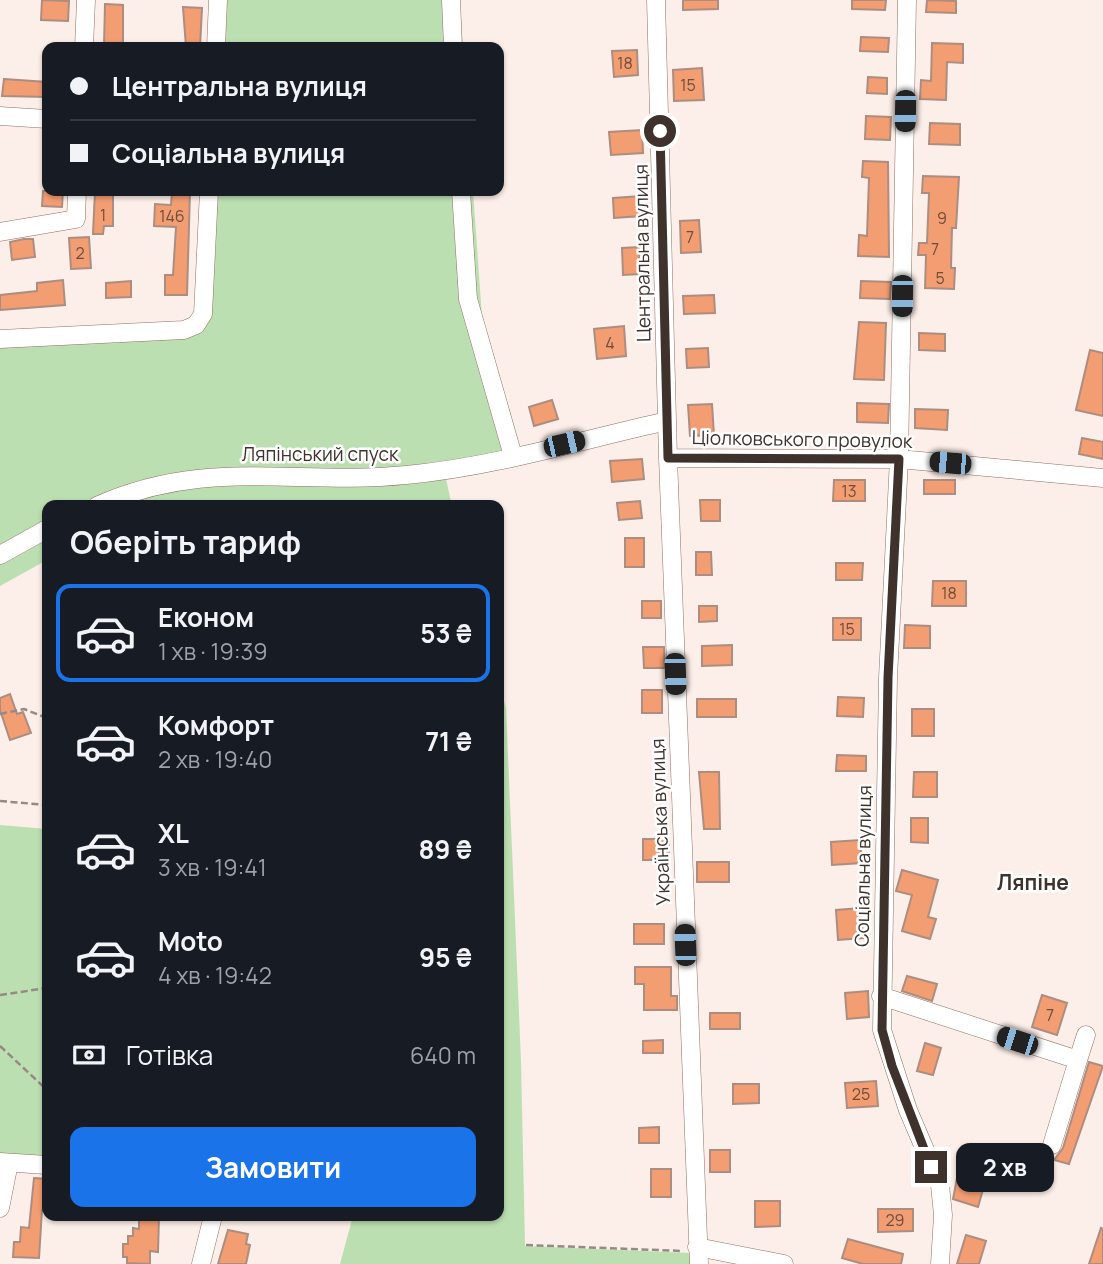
<!DOCTYPE html>
<html lang="uk">
<meta charset="utf-8">
<style>
body{margin:0;font-family:Manrope,sans-serif;background:#242831;color:#f1f3f6;height:100vh;display:flex;flex-direction:column;font-size:26px;white-space:nowrap}
*{box-sizing:border-box;margin:0}
p{font-size:23px;color:#9ea1a6}
.icon{flex:none;width:38px;height:38px;fill:none;stroke:currentColor;stroke-width:2;stroke-linecap:round;stroke-linejoin:round}
.map{position:relative;flex:1;overflow:hidden}
.sheet{position:absolute;left:42px;top:500px;width:462px;height:721px;display:flex;flex-direction:column;background:#171b24;border-radius:14px;box-shadow:0 2px 5px #0004}
.sheet>*{flex:none}
.top-card{position:absolute;left:42px;top:42px;width:462px;height:154px;border-radius:14px;box-shadow:0 2px 5px #0004;display:grid;align-content:center;height:154px;padding:0 28px;background:#171b24}
.end{position:absolute;width:32px;height:32px;margin:-16px;border:9px solid #3f322c;background:#fff;box-shadow:0 0 0 4px #fff}
.from{border-radius:50%}
.bubble{position:absolute;height:49px;border-radius:14px;background:#171b24;box-shadow:0 2px 5px #0004;font-size:23px;font-weight:700;line-height:49px;text-align:center}
.car{position:absolute;width:21px;height:42px;margin:-21px -10px;border-radius:9px;box-shadow:0 0 5px 2px #0007;background:linear-gradient(#222 24%,#8ab4d8 0 40%,#222 0 76%,#8ab4d8 0 86%,#222 0)}
.top-card b{display:flex;align-items:center;gap:24px;height:66px;font-size:26px}
.top-card b+b{border-top:2px solid #363941}
.top-card i{width:18px;height:18px;background:#f1f3f6}
ul{padding:0;list-style:none}
li{display:flex;align-items:center;gap:21px;height:98px;margin:0 14px 10px;padding:0 14px;border:4px solid transparent;border-radius:14px}
li div{flex:1}
li b{display:block;font-size:26px}
li em{font-style:normal;font-weight:700}
li.current{border-color:#1a73e8}
li>.icon{width:63px;height:63px;stroke-width:1.5}
h2{padding:0 28px;font-size:32px;line-height:84px}
.pay{display:flex;align-items:center;gap:18px;height:77px;padding:0 28px;font-size:26px}
.pay p{margin-inline-start:auto}
.action{display:flex;gap:14px;margin-top:auto;padding:14px 28px}
.action a{flex:1;height:80px;border-radius:14px;background:#1a73e8;color:#fff;font-size:28px;font-weight:700;line-height:80px;text-align:center}
.map>svg:first-child{display:block}
.green{fill:#bcdfb2}
.building{fill:#f39d73;stroke:#ad8d7f;stroke-width:2}
.lines{fill:none;stroke-linecap:round;stroke-linejoin:round}
.minor-casing{stroke:#8f7163;stroke-width:19}
.path{stroke:#978983;stroke-width:2.5;stroke-dasharray:7 3.5;stroke-linecap:butt}
.minor{stroke:#fff;stroke-width:18}
.route{stroke:#3f322c;stroke-width:9}
.labels{text-anchor:middle;stroke-width:5;stroke-linejoin:round;paint-order:stroke}
.number-label{font-size:16px;fill:#6c4d3e}
.street-label{font-size:19px;fill:#3f322c;stroke:#fff}
.neighbourhood-label{font-size:21px;font-weight:bold;fill:#3f322c;stroke:#fff}
</style>
<div class="map">
<svg width="1103" height="1264" viewBox="0 0 1103 1264">
<rect width="100%" height="100%" fill="#fceee8"/>
<path class="green" d="M218 0H460L463 47H216Z
M209 191H473L482 317 513 456 444 470 452 506H47V560L0 586V339L196 325Z
M499 682 506 708 521 1061 525 1246 691 1253 693 1264H340L353 1216H499Z
M0 825 47 829V1165L0 1162Z"/>
<path class="building" d="M42 0 69 1 68 21 41 20Z
M683 0H718V9L683 10Z
M852 0H886L885 10 852 9Z
M927 0 956 1V13L926 12Z
M105 4 123 5V47H104Z
M183 7 202 8 200 47H186Z
M861 37 889 38 888 52 860 51Z
M932 43 963 44V63L947 62 946 100 920 99 921 80 931 81Z
M637 50 638 75 614 77 612 51Z
M702 68 704 100 674 101 673 70Z
M868 77 887 78V94L867 93Z
M4 79 47 82V97L2 96Z
M866 116 891 117 890 140 865 139Z
M930 123 960 124V145L929 144Z
M642 130 643 153 611 155 609 132Z
M863 161 888 162 889 257 858 256 859 235 867 236 869 178 862 177Z
M923 176 959 177 956 228H952L951 268H955L954 289 925 288 926 255H918L919 243H927L929 193H922Z
M43 191H63L62 207 42 206Z
M95 191H113V226H104L103 234H93Z
M172 191H190L187 295H165V275H173L176 227 154 226 155 204 171 205Z
M641 196 642 216 614 218 613 198Z
M699 220 701 252 681 253 680 221Z
M89 237 91 268 71 269 69 238Z
M24 239H33L35 257 12 260 10 242Z
M639 247 640 274 623 275 622 248Z
M63 280 65 305 0 310V295L37 291V283Z
M131 281V297L106 298V283Z
M861 281 891 282 890 299 860 298Z
M714 295 715 313 684 314 683 296Z
M859 322 886 323 884 380 854 379Z
M624 326 626 356 597 359 594 329Z
M919 333 945 334V351L919 350Z
M708 348 709 367 687 368 686 349Z
M1090 350 1103 353V416L1076 410Z
M552 400 558 419 534 426 529 407Z
M857 403 889 404 888 423 857 422Z
M712 404 714 435 690 436 688 405Z
M915 409 948 410 947 430 915 428Z
M1082 438 1103 442V459L1079 454Z
M642 459 644 479 612 482 610 461Z
M834 480H865V501H833Z
M924 480H955V494H924Z
M700 500H720V521H701Z
M640 501 642 518 619 520 617 503Z
M625 538H644V567H625Z
M696 552H711L712 575H696Z
M836 563H863L862 580H836Z
M933 581H966V606H932Z
M642 601H661V618H642Z
M699 606H717V621L699 622Z
M833 618H861V640H833Z
M905 625 930 626V648H904Z
M732 645V665L702 666V646Z
M643 647H664L665 668H644Z
M642 690H662V713H642Z
M10 694 17 714 23 712 31 733 10 740 0 710V698Z
M838 697 864 698 863 717 837 716Z
M697 699H736V717H697Z
M912 709H934V736H912Z
M837 755 866 756V771H836Z
M699 772H719L720 829H704Z
M914 772H937V797H913Z
M911 818H928V843L911 842Z
M643 839H669V860H643Z
M860 840 862 863 832 865 831 842Z
M697 862H729V882H697Z
M902 870 938 880 928 917 936 919 930 939 902 931 912 895 896 891Z
M861 908 863 938 838 940 836 910Z
M634 924H664V944H634Z
M635 967H671V996H677V1010H644V984H635Z
M907 976 937 984 932 1001 902 991Z
M868 991 869 1017 847 1019 845 993Z
M1042 995 1067 1003 1057 1035 1032 1027Z
M710 1013H740V1029H710Z
M663 1040V1053H643V1041Z
M925 1043 941 1048 933 1075 917 1071Z
M1089 1062 1103 1066 1069 1164 1054 1160 1063 1148Z
M876 1081 878 1106 847 1108 845 1083Z
M733 1084H759V1103L733 1104Z
M659 1127V1143H639V1128Z
M710 1150H730V1172H710Z
M651 1169H671V1197H651Z
M34 1178 47 1179V1210H42L39 1258 13 1257 14 1242H20L21 1227 29 1228Z
M957 1178 984 1186 978 1207 953 1199Z
M755 1201H780V1226L755 1227Z
M878 1209H913V1231L878 1232Z
M139 1216H159L158 1252 150 1251V1264L127 1263V1257H123V1244H128V1236H133V1228L139 1229Z
M1101 1228 1103 1229V1264H1089Z
M228 1230 248 1234 246 1244 250 1245 246 1264H218Z
M966 1235 986 1241 979 1264H957Z
M848 1239 903 1254 901 1264H863L842 1258Z"/>
<g class="lines">
<g class="minor-casing">
<path id="minor" d="M451 0 453 47
M656 0 668 458 699 1264
M907 0 899 459 888 678 882 1030 908 1110 940 1185 943 1215 940 1264
M84 47 86 0
M216 47 218 0
M0 116 47 119
M461 191 468 299 513 456
M0 232 76 219 77 191
M0 339 184 330 196 325 203 314 209 191
M668 458 899 459 1103 478
M97 506C205 457 296 486 406 475 494 467 581 440 667 421
M0 555 47 529
M881 996 1078 1060 1086 1035
M1052 1145 1078 1060
M0 1162 47 1165
M0 1208 9 1163
M697 1247 784 1264
M201 1264 213 1216"/>
</g>
<path class="path" d="M0 714 24 709 47 718
M0 801 47 805
M0 995 47 988
M0 1046 47 1090
M526 1245 683 1251"/>
<use href="#minor" class="minor"/>
</g>
<g class="lines">
<path class="route" d="M660 131 668 458 899 459 888 678 882 1030 892 1066 931 1167"/>
</g>
<g class="labels">
<g class="number-label">
<text x="625" y="69">18</text>
<text x="688" y="91">15</text>
<text x="103" y="221">1</text>
<text x="172" y="222">146</text>
<text x="942" y="224">9</text>
<text x="690" y="243">7</text>
<text x="935" y="255">7</text>
<text x="80" y="259">2</text>
<text x="940" y="284">5</text>
<text x="610" y="349">4</text>
<text x="849" y="497">13</text>
<text x="949" y="599">18</text>
<text x="847" y="635">15</text>
<text x="1050" y="1021">7</text>
<text x="861" y="1100">25</text>
<text x="895" y="1226">29</text>
</g>
<g class="street-label">
<text transform="translate(642 253) rotate(-91)" y="7">Центральна вулиця</text>
<text transform="translate(802 439) rotate(1)" y="7">Ціолковського провулок</text>
<text x="320" y="461">Ляпінський спуск</text>
<text transform="translate(660 822) rotate(-92)" y="7">Українська вулиця</text>
<text transform="translate(863 866) rotate(-89)" y="7">Соціальна вулиця</text>
</g>
<g class="neighbourhood-label">
<text x="1033" y="890">Ляпіне</text>
</g>
</g>
</svg>
<i class="end from" style="left:660px;top:131px"></i>
<i class="end" style="left:931px;top:1167px"></i>
<div class="bubble" style="left:956px;top:1143px;width:98px">2 хв</div>
<i class="car" style="left:905px;top:111px;rotate:181deg"></i>
<i class="car" style="left:902px;top:296px;rotate:181deg"></i>
<i class="car" style="left:564px;top:444px;rotate:77deg"></i>
<i class="car" style="left:950px;top:463px;rotate:275deg"></i>
<i class="car" style="left:675px;top:674px;rotate:178deg"></i>
<i class="car" style="left:685px;top:945px;rotate:358deg"></i>
<i class="car" style="left:1017px;top:1041px;rotate:288deg"></i>
<div class="top-card">
<b><i class="from"></i>Центральна вулиця</b>
<b><i></i>Соціальна вулиця</b>
</div>
<section class="sheet">
<h2>Оберіть тариф</h2>
<ul>
<li class="current"><svg class="icon" aria-label="car" viewBox="0 0 24 24"><path d="M5 17H2v-5l4-1 3-4h7l3 4 3 1v5h-3M9 17h6M6 11h13"/><circle cx="7" cy="17" r="2"/><circle cx="17" cy="17" r="2"/></svg><div><b>Економ</b><p>1 хв · 19:39</p></div><em>53 ₴</em></li>
<li><svg class="icon" aria-label="car" viewBox="0 0 24 24"><path d="M5 17H2v-5l4-1 3-4h7l3 4 3 1v5h-3M9 17h6M6 11h13"/><circle cx="7" cy="17" r="2"/><circle cx="17" cy="17" r="2"/></svg><div><b>Комфорт</b><p>2 хв · 19:40</p></div><em>71 ₴</em></li>
<li><svg class="icon" aria-label="car" viewBox="0 0 24 24"><path d="M5 17H2v-5l4-1 3-4h7l3 4 3 1v5h-3M9 17h6M6 11h13"/><circle cx="7" cy="17" r="2"/><circle cx="17" cy="17" r="2"/></svg><div><b>XL</b><p>3 хв · 19:41</p></div><em>89 ₴</em></li>
<li><svg class="icon" aria-label="car" viewBox="0 0 24 24"><path d="M5 17H2v-5l4-1 3-4h7l3 4 3 1v5h-3M9 17h6M6 11h13"/><circle cx="7" cy="17" r="2"/><circle cx="17" cy="17" r="2"/></svg><div><b>Moto</b><p>4 хв · 19:42</p></div><em>95 ₴</em></li>
</ul>
<div class="pay"><svg class="icon" aria-label="cash" viewBox="0 0 24 24"><path d="M3 7h18v10H3z"/><circle cx="12" cy="12" r="2"/></svg>Готівка<p>640 m</p></div>
<div class="action"><a>Замовити</a></div>
</section>
</div>
